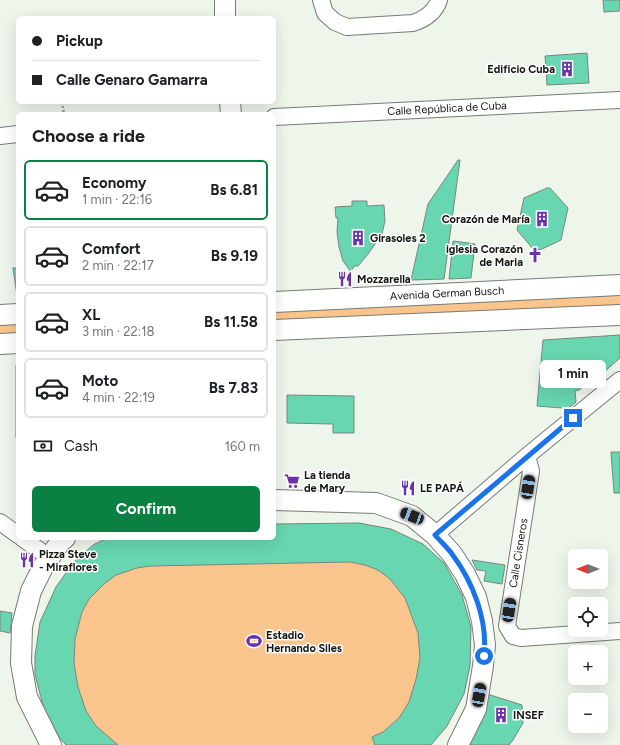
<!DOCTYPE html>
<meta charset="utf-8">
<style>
body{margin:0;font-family:Figtree,sans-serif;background:#f6f6f6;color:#202124;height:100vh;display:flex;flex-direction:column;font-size:15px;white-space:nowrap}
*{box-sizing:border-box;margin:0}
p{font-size:13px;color:#757577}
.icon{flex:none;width:22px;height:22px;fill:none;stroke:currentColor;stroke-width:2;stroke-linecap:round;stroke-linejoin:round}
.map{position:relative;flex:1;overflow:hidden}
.sheet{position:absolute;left:16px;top:112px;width:260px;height:428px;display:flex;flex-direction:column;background:#fff;border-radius:6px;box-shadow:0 4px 16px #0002}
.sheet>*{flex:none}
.top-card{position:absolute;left:16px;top:16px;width:260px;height:88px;border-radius:6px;box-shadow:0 4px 16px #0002;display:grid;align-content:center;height:88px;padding:0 16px;background:#fff}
.needle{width:26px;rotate:270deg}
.fabs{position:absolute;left:568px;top:549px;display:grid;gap:8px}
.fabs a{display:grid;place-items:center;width:40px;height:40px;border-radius:6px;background:#fff;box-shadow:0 4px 16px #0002;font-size:20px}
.end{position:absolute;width:18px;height:18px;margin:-9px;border:5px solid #1a73e8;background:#fff;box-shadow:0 0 0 2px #fff}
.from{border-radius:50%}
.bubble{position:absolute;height:28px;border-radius:6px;background:#fff;box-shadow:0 4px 16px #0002;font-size:13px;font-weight:700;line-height:28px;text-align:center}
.car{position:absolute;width:12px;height:24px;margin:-12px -6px;border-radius:5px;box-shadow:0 0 3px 1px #0007;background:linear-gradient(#222 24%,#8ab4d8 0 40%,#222 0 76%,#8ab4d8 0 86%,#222 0)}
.top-card b{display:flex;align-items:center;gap:14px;height:38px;font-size:15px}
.top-card b+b{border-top:1px solid #e0e0e0}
.top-card i{width:10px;height:10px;background:#202124}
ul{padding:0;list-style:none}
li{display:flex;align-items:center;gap:12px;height:60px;margin:0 8px 6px;padding:0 8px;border:2px solid #e0e0e0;border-radius:6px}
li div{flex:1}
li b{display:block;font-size:15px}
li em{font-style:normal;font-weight:700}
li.on{border-color:#0b8043}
li>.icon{width:36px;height:36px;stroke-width:1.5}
h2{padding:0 16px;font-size:18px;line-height:48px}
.pay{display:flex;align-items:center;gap:10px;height:44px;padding:0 16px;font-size:15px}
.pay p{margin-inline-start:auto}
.primary-button{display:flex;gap:8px;margin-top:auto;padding:8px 16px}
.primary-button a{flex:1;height:46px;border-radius:6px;background:#0b8043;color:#fff;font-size:16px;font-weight:700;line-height:46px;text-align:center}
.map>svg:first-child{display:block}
.green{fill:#fac58c}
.building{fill:#68d6b0;stroke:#7a8681}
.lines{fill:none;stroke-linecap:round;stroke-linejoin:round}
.minor-casing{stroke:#767c73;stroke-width:18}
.major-casing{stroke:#767c73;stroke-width:22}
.path{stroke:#989d96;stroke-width:2.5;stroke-dasharray:2 2;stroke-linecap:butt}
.minor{stroke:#fff;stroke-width:16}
.major{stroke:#fff;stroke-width:20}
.route{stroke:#1a73e8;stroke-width:5}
.labels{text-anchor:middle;stroke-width:3;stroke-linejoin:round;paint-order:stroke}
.poi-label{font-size:11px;font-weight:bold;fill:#151713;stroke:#fff;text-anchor:start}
.street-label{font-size:11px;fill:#151713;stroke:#fff}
</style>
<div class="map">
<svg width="620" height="745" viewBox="0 0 620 745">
<rect width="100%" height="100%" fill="#eef5eb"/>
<path class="green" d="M620 293V306L274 323V310Z
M18 322V335L0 336V323Z
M359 523 391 529 444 563 462 595 471 627 470 666 464 694 447 726 431 745H66L59 737 44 709 35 675V656L40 622 56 587 73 563 93 545 107 538H274V524Z"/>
<path class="building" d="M603 0H620V11L604 12Z
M587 53 589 83 547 85 545 56Z
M458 160H460L444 279 411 280 428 204Z
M547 188H550L568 208 561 240 540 250 533 249 517 230 524 198Z
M352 201H367V206L384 205 385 221 382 234 368 254 358 266H354L351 272 343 261 339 247 337 232 338 218H336L335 207 352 206Z
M453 241 475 244 471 278 449 279Z
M13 268H18V295H17Z
M620 335V358L595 380 593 378 579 390 575 391 576 402 565 411 562 408 537 406 543 340Z
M16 365H18V438H16Z
M287 395 354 396V433H333V424L287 423Z
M611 452H620V493H614Z
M359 523 391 529 423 544 444 563 462 595 471 627 470 666 464 694 447 726 431 745H375L372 737 383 732 399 718 409 702 416 679 420 658 418 633 405 598 390 579 378 570 365 565 350 562 150 566 137 568 116 575 104 584 89 599 82 612 75 639 74 663 78 687 86 711 96 726 118 745H66L59 737 44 709 35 675V656L40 622 56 587 73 563 93 545 107 538H274V524Z
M472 560 505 565 502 584 484 581 486 571 477 570Z
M0 611 12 613 10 633 0 631Z
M484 693 522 705 523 723 513 740 509 745H469L482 710Z"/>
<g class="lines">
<g class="minor-casing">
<path id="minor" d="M321 0 325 13 335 22 347 27 413 23C425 19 435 13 439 0
M274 117 620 100
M0 136 18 134
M527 456 531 471 507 626 513 636 521 638 620 631
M0 522 18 535
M435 535 527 456 620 380
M22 538 49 557"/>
</g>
<g class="major-casing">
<path id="major" d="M225 0V18
M230 102 231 114
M274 302 620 285
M0 315 18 314
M274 330 620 315
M0 344 18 343
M274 500 376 503 412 516 435 535 452 554 465 574 476 597 482 621 485 645 483 666 476 709 458 745
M51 745 27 697 21 663 22 626 31 591 43 567 61 541 65 538"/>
</g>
<path class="path" d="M62 102 64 114"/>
<use href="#minor" class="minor"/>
<use href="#major" class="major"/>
</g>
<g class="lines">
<path class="route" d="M484 656C488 620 473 582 452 554 447 547 440 541 435 535L573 418"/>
</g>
<defs>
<g id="building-bare" transform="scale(1.2)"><path d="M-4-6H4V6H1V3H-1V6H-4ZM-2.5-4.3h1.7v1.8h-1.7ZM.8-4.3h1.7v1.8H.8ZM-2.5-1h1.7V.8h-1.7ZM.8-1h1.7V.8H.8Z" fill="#6a32a9" stroke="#fff" stroke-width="2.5" paint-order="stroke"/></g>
<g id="church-bare" transform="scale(1.2)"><path d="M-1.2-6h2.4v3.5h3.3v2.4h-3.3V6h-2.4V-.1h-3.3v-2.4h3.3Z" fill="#6a32a9" stroke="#fff" stroke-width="2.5" paint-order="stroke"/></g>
<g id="restaurant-bare" transform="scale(1.2)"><path d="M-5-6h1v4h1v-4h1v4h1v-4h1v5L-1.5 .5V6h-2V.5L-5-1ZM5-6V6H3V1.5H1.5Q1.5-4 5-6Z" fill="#6a32a9" stroke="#fff" stroke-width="2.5" paint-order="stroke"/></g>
<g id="supermarket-bare" transform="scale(1.2)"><path d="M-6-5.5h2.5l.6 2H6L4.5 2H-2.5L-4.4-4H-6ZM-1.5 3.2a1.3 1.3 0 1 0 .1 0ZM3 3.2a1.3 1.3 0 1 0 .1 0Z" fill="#6a32a9" stroke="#fff" stroke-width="2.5" paint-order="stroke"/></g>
<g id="stadium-bare" transform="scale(1.2)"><path d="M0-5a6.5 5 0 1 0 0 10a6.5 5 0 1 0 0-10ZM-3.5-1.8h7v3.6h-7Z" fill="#6a32a9" stroke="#fff" stroke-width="2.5" paint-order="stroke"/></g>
</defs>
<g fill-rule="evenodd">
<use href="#building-bare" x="567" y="69"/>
<use href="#building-bare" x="542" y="219"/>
<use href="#building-bare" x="358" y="238"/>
<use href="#church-bare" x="535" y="255"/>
<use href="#restaurant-bare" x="345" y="279"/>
<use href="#supermarket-bare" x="292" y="481"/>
<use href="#restaurant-bare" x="408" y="488"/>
<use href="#restaurant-bare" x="27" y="560"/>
<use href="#stadium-bare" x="254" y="641"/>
<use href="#building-bare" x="501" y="715"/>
</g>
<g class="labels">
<g class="poi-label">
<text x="555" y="73" text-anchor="end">Edificio Cuba</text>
<text x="530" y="223" text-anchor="end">Corazón de María</text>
<text x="370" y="242">Girasoles 2</text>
<text x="523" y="253" text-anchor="end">iglesia Corazón<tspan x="523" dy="13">de Maria</tspan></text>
<text x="357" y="283">Mozzarella</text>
<text x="304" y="479">La tienda<tspan x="304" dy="13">de Mary</tspan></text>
<text x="420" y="492">LE PAPÁ</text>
<text x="39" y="558">Pizza Steve<tspan x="39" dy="13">- Miraflores</tspan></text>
<text x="266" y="639">Estadio<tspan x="266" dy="13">Hernando Siles</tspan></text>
<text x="513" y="719">INSEF</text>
</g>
<g class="street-label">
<text transform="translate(447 108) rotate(-3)" y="4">Calle República de Cuba</text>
<text transform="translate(447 293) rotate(-3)" y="4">Avenida German Busch</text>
<text transform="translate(518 553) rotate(-81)" y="4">Calle Cisneros</text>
</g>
</g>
</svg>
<div class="fabs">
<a><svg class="needle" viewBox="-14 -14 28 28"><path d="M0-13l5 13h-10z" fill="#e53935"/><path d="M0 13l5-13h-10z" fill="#757577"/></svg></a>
<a><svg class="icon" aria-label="locate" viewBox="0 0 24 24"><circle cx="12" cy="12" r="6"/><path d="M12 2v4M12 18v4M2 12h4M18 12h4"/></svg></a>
<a>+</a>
<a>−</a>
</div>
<i class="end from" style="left:484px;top:656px"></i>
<i class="end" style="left:573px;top:418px"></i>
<div class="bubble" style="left:540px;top:360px;width:66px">1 min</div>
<i class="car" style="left:528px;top:487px;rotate:9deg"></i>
<i class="car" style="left:412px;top:516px;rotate:291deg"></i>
<i class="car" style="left:509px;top:610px;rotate:9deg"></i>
<i class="car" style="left:479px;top:695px;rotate:10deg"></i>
<div class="top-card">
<b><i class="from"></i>Pickup</b>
<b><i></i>Calle Genaro Gamarra</b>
</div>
<section class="sheet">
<h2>Choose a ride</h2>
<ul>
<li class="on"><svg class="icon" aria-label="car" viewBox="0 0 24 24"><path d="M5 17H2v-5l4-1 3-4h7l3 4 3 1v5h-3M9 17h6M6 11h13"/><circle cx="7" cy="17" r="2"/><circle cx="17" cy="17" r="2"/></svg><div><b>Economy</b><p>1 min · 22:16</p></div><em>Bs 6.81</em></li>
<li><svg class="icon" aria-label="car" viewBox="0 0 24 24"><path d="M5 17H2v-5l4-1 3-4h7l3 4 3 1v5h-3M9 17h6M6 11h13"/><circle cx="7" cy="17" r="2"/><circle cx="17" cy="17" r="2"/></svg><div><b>Comfort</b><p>2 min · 22:17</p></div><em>Bs 9.19</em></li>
<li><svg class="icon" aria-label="car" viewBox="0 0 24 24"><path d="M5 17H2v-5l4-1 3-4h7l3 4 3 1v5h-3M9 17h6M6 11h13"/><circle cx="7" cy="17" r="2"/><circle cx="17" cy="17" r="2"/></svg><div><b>XL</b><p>3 min · 22:18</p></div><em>Bs 11.58</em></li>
<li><svg class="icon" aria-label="car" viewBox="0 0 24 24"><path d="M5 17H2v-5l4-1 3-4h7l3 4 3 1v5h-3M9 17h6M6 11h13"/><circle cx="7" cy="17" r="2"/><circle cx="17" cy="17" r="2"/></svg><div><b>Moto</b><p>4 min · 22:19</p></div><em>Bs 7.83</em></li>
</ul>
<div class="pay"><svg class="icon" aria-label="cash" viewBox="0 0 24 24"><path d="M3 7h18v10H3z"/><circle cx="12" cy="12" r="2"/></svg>Cash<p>160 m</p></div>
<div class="primary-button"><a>Confirm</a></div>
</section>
</div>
